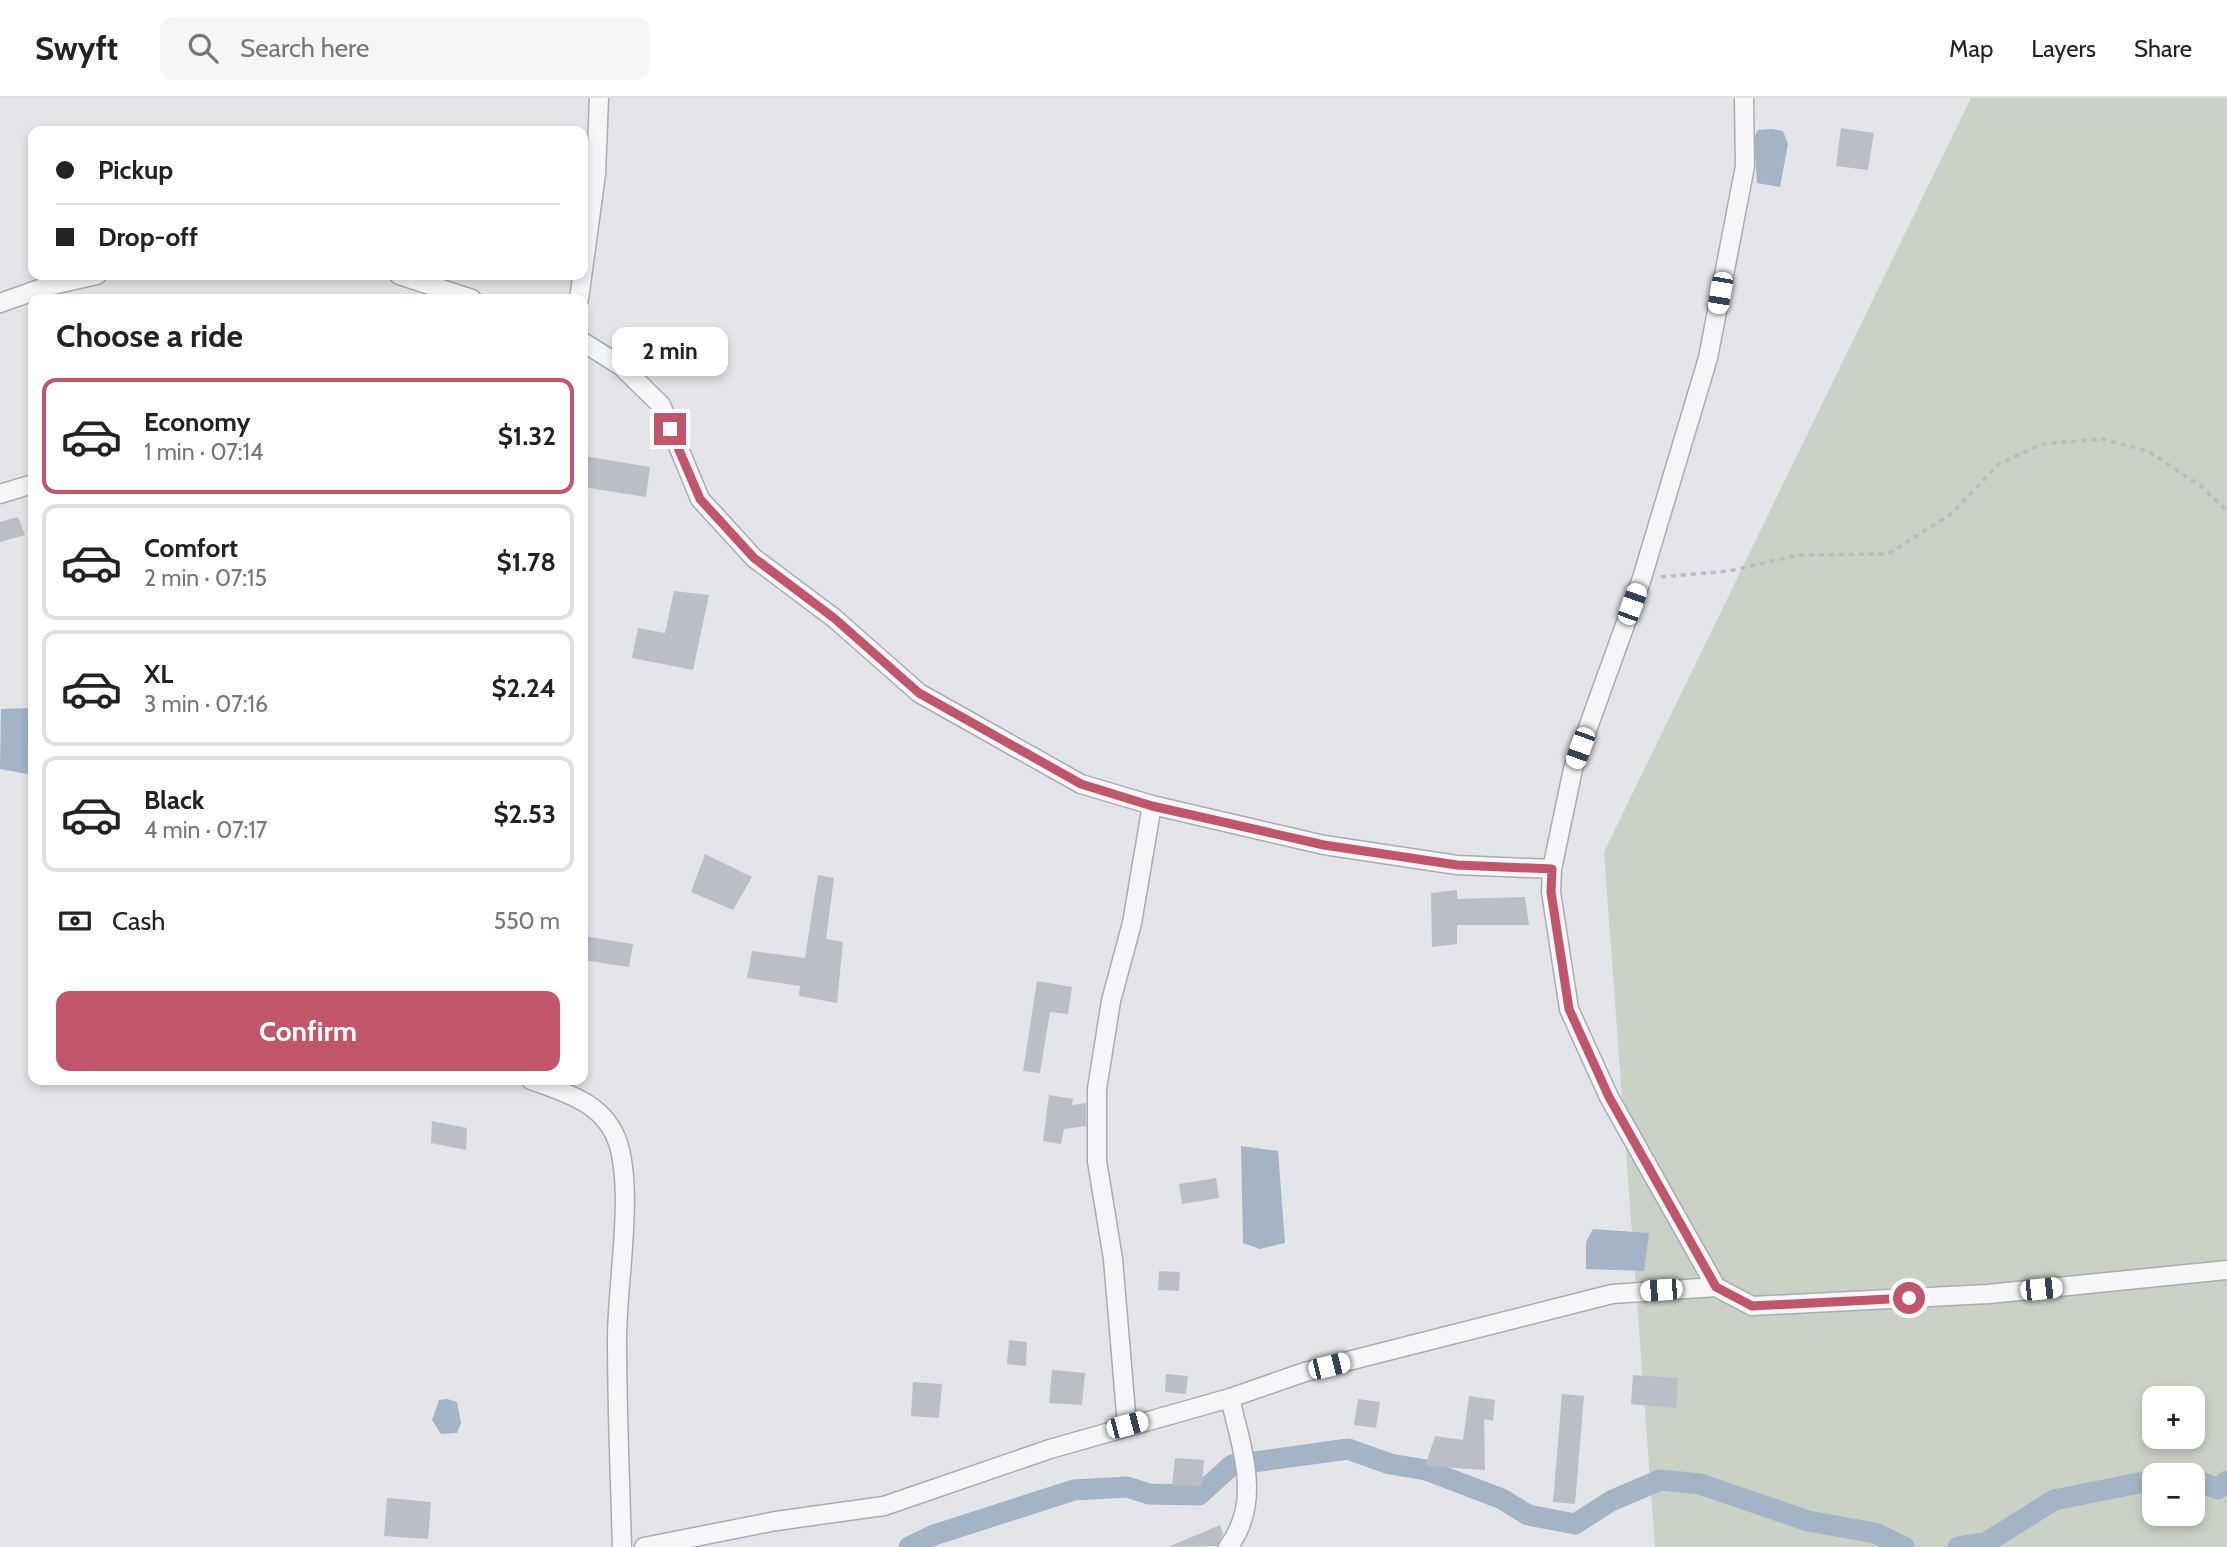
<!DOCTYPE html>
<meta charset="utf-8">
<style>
body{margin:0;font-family:Cabin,sans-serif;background:#f6f6f6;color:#222;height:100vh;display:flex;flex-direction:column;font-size:26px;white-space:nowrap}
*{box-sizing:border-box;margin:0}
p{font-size:23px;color:#767676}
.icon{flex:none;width:38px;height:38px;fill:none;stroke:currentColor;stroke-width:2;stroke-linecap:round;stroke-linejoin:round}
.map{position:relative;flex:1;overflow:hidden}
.sheet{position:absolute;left:28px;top:196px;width:560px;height:791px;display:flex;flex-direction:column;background:#fff;border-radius:14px;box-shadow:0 4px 10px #0003}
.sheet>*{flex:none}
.banner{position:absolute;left:28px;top:28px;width:560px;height:154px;border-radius:14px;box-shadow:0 4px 10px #0003;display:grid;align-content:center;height:154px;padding:0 28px;background:#fff}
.tools{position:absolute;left:2142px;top:1288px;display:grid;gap:14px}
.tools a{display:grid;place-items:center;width:63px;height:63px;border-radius:14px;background:#fff;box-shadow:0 4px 10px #0003;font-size:35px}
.end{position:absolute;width:32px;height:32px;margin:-16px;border:9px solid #c1556a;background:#fff;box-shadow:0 0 0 4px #fff}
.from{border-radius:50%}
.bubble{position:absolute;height:49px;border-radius:14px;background:#fff;box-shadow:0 4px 10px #0003;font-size:23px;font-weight:800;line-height:49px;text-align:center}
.car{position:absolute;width:21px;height:42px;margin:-21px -10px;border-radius:9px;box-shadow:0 0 5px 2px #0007;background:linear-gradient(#fff 24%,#345 0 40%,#fff 0 76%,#345 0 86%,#fff 0)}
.banner b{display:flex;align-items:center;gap:24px;height:66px;font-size:26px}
.banner b+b{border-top:2px solid #e0e0e0}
.banner i{width:18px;height:18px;background:#222}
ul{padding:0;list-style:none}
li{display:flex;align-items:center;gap:21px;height:116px;margin:0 14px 10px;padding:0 14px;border:4px solid #e0e0e0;border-radius:14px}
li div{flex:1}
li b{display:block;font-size:26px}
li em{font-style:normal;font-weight:800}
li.current{border-color:#c1556a}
li>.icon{width:63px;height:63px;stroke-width:1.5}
h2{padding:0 28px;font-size:32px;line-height:84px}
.pay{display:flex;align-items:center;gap:18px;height:77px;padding:0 28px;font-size:26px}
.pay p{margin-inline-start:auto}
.button{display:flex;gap:14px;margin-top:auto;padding:14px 28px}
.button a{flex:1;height:80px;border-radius:14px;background:#c1556a;color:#fff;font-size:28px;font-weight:800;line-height:80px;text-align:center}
header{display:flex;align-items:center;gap:42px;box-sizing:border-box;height:98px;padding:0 35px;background:#fff;border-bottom:2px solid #e0e0e0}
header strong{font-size:33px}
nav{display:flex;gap:38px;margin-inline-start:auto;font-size:24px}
.search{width:490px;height:63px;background:#f6f6f6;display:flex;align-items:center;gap:18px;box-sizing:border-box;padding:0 24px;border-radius:14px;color:#767676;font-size:26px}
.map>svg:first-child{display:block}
.green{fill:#c9d2c5;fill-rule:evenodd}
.water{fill:#a2b4c5}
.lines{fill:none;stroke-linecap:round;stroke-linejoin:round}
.canal{stroke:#a2b4c5;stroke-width:21}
.building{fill:#babfc6}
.street-casing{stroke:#a8acb3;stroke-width:21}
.path{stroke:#b9bcc1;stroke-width:3.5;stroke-dasharray:5 5;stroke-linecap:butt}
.street{stroke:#f5f6f8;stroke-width:18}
.route{stroke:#c1556a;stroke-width:9}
</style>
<header>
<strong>Swyft</strong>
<div class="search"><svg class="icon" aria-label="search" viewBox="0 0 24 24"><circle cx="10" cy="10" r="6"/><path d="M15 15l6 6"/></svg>Search here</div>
<nav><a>Map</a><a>Layers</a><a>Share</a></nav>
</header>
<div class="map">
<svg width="2227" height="1449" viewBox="0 0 2227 1449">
<rect width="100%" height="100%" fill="#e3e5e9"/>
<path class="green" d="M1971 0H2227V1449H1655L1604 754ZM2154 1300H2193V1339H2154ZM2154 1377H2193V1416H2154Z"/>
<path class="water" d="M1772 31 1783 33 1788 46 1780 89 1757 85 1754 40 1758 32Z
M33 610V677L0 671 1 611Z
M1241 1048 1278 1053 1285 1145 1260 1151 1243 1145Z
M1593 1131 1649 1135 1644 1173 1586 1171V1144Z
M447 1301 457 1304 461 1325 457 1335 441 1336 432 1322 439 1302Z"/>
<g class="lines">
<path class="canal" d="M2193 1381 2218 1391 2227 1383
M909 1449 934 1437 1074 1392 1127 1389 1149 1396 1199 1397 1232 1367 1348 1351 1390 1366 1426 1372 1502 1401 1528 1417 1575 1426 1611 1403 1660 1382 1700 1386 1808 1423 1875 1435 1904 1449
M1958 1449 1987 1444 2054 1402 2154 1382"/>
</g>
<path class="building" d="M1841 30 1874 35 1868 72 1836 68Z
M583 358 650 369 646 399 583 389Z
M18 419 25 437 0 444V424Z
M674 493 709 497 693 572 632 560 638 530 665 535Z
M705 756 752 779 733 812 691 794Z
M818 777 834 780 826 841 843 844 837 905 799 898 800 888 747 880 752 853 805 860Z
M1457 792V801L1525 799 1529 827H1457V846L1432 849 1431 795Z
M583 838 633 846 629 869 583 862Z
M1037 883 1072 889 1068 916 1050 914 1040 975 1023 973Z
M1049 997 1073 1001 1072 1007 1086 1005V1028L1064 1031 1061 1046 1043 1043Z
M432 1023 467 1030 466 1052 431 1045Z
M1216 1080 1219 1100 1182 1106 1179 1086Z
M1159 1173 1180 1174 1179 1193 1158 1192Z
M1009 1242 1027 1244 1026 1268 1007 1266Z
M1052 1272 1085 1275 1082 1307 1049 1305Z
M1166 1276 1188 1278 1186 1296 1165 1294Z
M1633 1277 1678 1280 1676 1310 1631 1306Z
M913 1284 942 1286 939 1320 911 1318Z
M1562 1296 1584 1298 1575 1406 1553 1404Z
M1469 1298 1495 1302 1493 1323 1484 1321 1485 1372 1425 1368 1435 1338 1463 1342Z
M1358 1301 1380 1304 1376 1330 1354 1327Z
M1175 1360 1204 1362 1202 1388 1172 1387Z
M387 1400 431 1404 428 1441 384 1438Z
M1220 1427 1223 1435 1217 1448 1168 1449Z"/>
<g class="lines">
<g class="street-casing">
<path id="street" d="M399 177 472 201
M579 201 596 76 599 0
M0 205 48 188 97 177
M583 244 621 268 661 307 700 401 754 460 834 520 919 595 1081 686 1152 707 1324 747 1457 767 1552 771 1551 794 1569 911 1609 999 1716 1189
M0 396 33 386
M1552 771 1573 671 1642 480 1708 260 1745 68 1744 0
M531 982C566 995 605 1005 618 1045 634 1095 617 1186 617 1241 617 1310 620 1380 622 1449
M1127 1327 1113 1161 1097 1063V991L1111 903 1132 825 1152 707
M644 1449 776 1423 884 1408 1050 1351 1230 1300 1305 1274 1612 1196 1716 1189 1752 1208 1988 1196 2227 1172
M1228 1449C1263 1404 1241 1349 1230 1300"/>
</g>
<path class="path" d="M1661 479 1729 473 1798 457 1888 456 1951 416 1999 366 2042 346 2102 341 2148 353 2202 389 2227 413"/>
<use href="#street" class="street"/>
</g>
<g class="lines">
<path class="route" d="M670 331 700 401 754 460 834 520 919 595 1081 686 1152 708 1324 747 1457 767 1552 771 1551 794 1569 911 1609 999 1716 1189 1752 1208 1909 1200"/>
</g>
</svg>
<div class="tools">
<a>+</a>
<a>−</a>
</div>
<i class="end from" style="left:1909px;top:1200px"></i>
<i class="end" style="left:670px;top:331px"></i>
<div class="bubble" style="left:612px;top:229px;width:116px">2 min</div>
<i class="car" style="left:1720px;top:195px;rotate:190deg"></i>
<i class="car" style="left:1632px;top:506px;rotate:20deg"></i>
<i class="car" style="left:1580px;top:650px;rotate:200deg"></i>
<i class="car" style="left:2041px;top:1191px;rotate:84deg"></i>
<i class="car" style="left:1661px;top:1192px;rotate:266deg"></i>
<i class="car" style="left:1329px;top:1268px;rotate:76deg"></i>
<i class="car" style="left:1127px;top:1327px;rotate:75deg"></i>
<div class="banner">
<b><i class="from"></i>Pickup</b>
<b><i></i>Drop-off</b>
</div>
<section class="sheet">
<h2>Choose a ride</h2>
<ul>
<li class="current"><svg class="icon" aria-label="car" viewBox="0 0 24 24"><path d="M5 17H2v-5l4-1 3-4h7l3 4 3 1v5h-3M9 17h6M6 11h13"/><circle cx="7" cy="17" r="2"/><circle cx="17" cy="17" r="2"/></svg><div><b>Economy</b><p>1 min · 07:14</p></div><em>$1.32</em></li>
<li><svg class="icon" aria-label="car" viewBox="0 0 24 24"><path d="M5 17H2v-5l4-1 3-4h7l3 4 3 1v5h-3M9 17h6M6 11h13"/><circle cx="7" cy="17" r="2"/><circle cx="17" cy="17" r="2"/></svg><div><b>Comfort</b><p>2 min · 07:15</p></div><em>$1.78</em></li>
<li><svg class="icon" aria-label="car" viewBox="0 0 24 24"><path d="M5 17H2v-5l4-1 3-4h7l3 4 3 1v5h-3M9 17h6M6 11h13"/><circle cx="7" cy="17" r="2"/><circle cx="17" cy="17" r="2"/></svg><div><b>XL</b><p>3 min · 07:16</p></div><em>$2.24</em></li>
<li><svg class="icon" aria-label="car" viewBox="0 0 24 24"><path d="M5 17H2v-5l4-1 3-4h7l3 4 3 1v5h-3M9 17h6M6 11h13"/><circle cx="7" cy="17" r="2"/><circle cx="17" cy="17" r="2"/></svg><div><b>Black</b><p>4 min · 07:17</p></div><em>$2.53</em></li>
</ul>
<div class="pay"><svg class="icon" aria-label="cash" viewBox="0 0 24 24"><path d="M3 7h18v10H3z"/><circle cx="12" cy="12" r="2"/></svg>Cash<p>550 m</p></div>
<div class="button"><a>Confirm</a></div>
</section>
</div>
